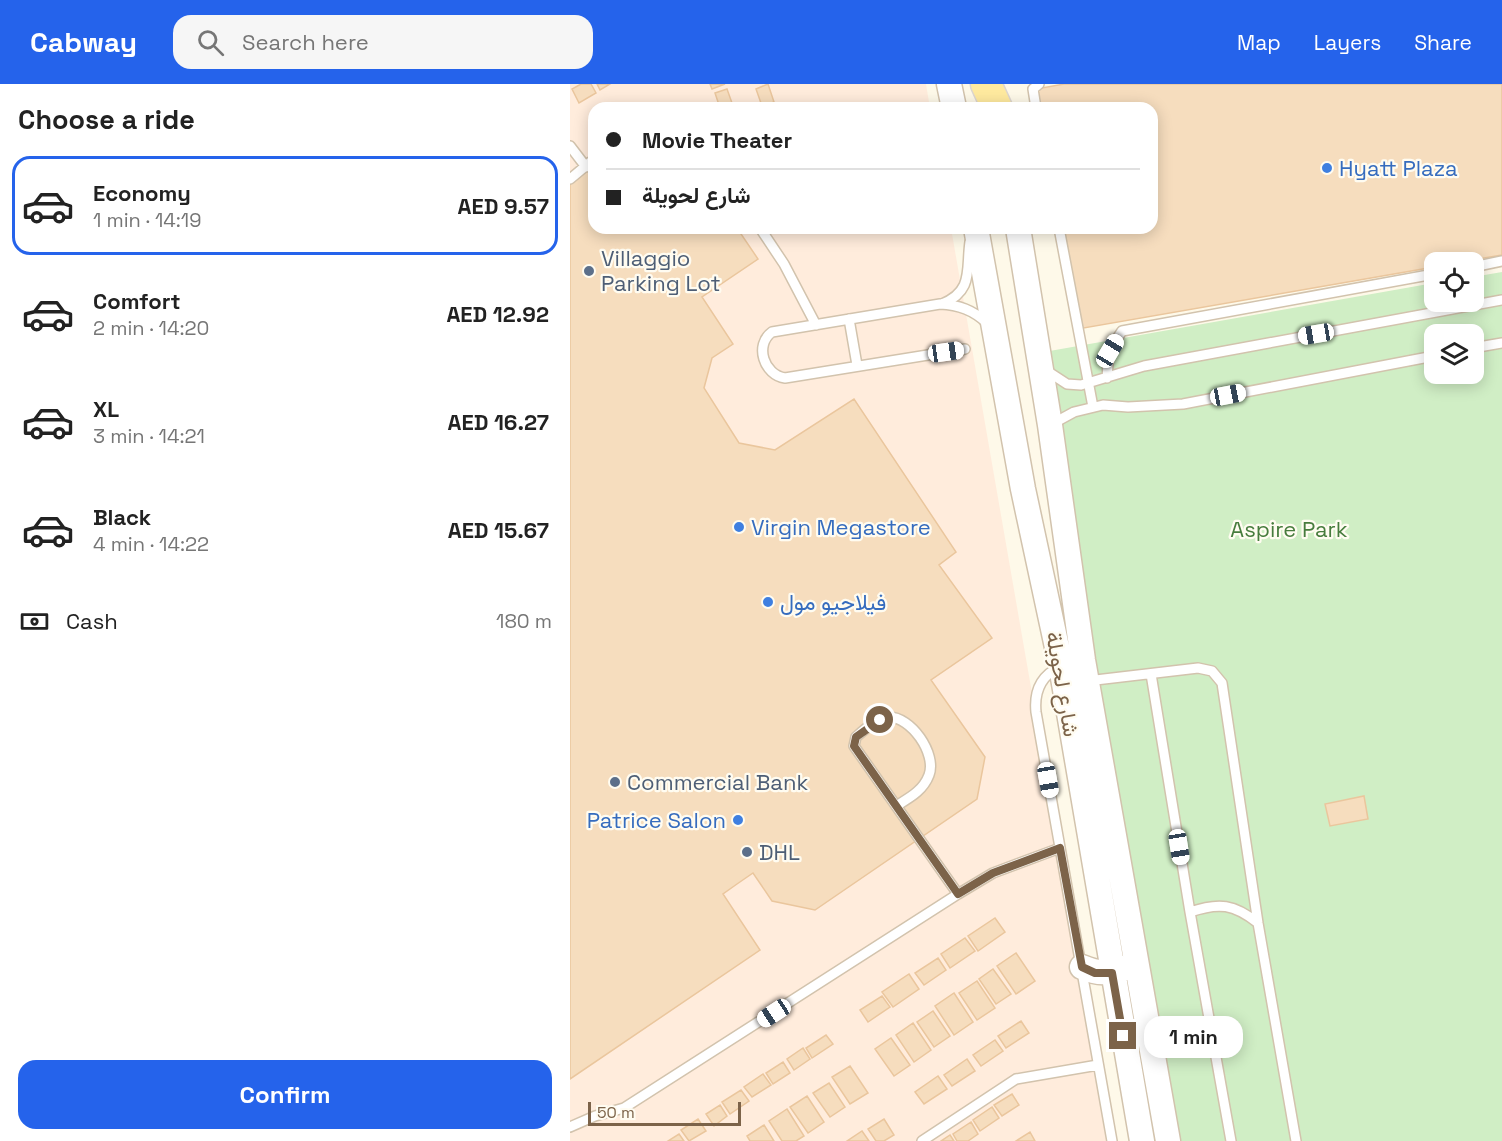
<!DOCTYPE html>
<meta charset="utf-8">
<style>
body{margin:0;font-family:"Space Grotesk",Vazirmatn,sans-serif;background:#f6f6f6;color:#222;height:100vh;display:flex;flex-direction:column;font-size:22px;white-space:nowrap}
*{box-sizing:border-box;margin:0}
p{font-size:20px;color:#767676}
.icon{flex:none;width:33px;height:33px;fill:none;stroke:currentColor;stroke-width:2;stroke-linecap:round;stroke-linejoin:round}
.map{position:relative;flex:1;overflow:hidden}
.side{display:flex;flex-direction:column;background:#fff;width:570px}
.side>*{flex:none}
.banner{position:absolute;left:18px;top:18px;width:570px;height:132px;border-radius:18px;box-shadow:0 3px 15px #0003;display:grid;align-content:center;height:132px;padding:0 18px;background:#fff}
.controls{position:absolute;left:854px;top:168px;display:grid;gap:12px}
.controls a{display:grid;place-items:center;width:60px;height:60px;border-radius:12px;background:#fff;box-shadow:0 3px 15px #0003;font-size:30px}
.scale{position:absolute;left:18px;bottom:15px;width:153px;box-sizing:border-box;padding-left:6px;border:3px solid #7c6349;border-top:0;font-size:16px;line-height:21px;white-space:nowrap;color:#7c6349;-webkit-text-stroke:4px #fffcf1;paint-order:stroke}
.end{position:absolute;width:27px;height:27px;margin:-14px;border:8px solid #7c6349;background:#fff;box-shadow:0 0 0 3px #fff}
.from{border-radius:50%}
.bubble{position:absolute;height:42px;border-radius:18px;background:#fff;box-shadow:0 3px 15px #0003;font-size:20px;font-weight:700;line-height:42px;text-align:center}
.car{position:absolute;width:18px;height:36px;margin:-18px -9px;border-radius:8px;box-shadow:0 0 4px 2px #0007;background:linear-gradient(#fff 24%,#345 0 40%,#fff 0 76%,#345 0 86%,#fff 0)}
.banner b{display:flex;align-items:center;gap:21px;height:57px;font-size:22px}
.banner b+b{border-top:2px solid #e0e0e0}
.banner i{width:15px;height:15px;background:#222}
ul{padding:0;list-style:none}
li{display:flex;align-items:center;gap:18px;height:99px;margin:0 12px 9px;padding:0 6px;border:3px solid transparent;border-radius:18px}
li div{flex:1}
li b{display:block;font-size:22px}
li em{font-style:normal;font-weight:700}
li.current{border-color:#2563eb}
li>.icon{width:54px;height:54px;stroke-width:1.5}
h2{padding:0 18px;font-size:27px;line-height:72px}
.pay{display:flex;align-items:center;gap:15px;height:66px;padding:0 18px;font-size:22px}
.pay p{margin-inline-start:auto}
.primary-button{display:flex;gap:12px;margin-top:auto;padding:12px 18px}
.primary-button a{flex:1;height:69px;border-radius:18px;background:#2563eb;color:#fff;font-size:24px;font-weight:700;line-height:69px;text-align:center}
header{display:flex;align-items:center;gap:36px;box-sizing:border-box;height:84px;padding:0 30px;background:#2563eb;color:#fff}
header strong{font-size:28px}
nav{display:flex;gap:33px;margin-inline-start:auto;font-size:21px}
.search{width:420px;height:54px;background:#f6f6f6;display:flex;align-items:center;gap:15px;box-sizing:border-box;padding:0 21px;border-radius:18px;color:#767676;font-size:22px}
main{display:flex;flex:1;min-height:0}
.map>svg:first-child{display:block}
.commercial{fill:#ffecdc}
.green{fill:#d0eec5;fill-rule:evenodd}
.building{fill:#f6ddbe;stroke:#eac69d;stroke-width:1.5}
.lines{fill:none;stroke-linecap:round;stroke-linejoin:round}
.service-casing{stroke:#d2c3ad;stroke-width:12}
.tertiary-casing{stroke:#d2c3ad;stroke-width:27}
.primary-casing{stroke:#ddd6d0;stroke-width:33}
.service{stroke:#fff;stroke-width:9}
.tertiary{stroke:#fff;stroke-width:24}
.primary{stroke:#ffea9f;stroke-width:30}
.route{stroke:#7c6349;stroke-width:8}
.shop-dot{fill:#3f7fe0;stroke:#fffcf1;stroke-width:2}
.service-dot{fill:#5c6f8a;stroke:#fffcf1;stroke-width:2}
.labels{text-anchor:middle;stroke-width:4.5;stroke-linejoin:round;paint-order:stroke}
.shop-label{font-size:22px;fill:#366cbe;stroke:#fffcf1;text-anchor:start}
.service-label{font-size:22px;fill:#4e5e75;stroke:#fffcf1;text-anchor:start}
.park-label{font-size:22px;fill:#477c3d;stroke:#fffcf1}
.street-label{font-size:22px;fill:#7c6349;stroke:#fffcf1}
</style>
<header>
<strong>Cabway</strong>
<div class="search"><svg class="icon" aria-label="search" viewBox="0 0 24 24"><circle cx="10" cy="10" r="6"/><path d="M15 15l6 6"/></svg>Search here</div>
<nav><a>Map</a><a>Layers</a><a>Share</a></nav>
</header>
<main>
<section class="side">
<h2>Choose a ride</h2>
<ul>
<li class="current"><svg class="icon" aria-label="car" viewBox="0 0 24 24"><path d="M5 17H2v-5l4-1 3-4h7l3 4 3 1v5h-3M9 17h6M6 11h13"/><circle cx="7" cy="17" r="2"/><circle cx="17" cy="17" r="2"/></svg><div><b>Economy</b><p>1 min · 14:19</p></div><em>AED 9.57</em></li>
<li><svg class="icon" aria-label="car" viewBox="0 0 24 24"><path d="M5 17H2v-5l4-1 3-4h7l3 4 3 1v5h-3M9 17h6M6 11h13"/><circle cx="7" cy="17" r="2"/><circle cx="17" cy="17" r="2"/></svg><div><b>Comfort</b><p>2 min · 14:20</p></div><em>AED 12.92</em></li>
<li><svg class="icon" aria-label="car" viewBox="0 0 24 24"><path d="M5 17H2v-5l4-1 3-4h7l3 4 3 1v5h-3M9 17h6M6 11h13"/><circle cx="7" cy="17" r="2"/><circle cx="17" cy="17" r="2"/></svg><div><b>XL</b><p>3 min · 14:21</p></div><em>AED 16.27</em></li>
<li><svg class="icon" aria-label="car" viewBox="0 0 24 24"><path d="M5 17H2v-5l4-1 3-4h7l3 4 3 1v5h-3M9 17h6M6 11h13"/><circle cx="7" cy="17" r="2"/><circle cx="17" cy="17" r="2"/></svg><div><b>Black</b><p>4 min · 14:22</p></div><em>AED 15.67</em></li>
</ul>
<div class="pay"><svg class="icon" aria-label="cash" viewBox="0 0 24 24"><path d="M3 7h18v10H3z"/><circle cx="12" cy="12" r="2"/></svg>Cash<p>180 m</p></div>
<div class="primary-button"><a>Confirm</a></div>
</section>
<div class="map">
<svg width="932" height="1057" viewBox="0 0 932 1057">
<rect width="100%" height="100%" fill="#fef9e9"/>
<path class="commercial" d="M0 0H356L360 24H24V144H381L540 1057H0Z"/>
<path class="green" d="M932 188V1057H607L474 268 864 199V218H903V193ZM864 250H903V290H864Z"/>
<path class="building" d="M11 0H21L26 9 9 19 2 5Z
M27 0H40L30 6Z
M140 0H155L142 5Z
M198 0 204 18 192 22 186 5Z
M494 0H932V171L890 178H864V183L508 245 490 144H582V24H469L466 5Z
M157 5 162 19 150 24 145 9Z
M24 79V144H167L188 175 132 213 163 260 142 274 134 304 169 359 205 366 284 315 386 468 369 481 422 554 361 596 415 673 407 715 245 826 202 817 183 789 167 800 153 810 190 866 0 995V96Z
M794 712 798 735 760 742 755 720Z
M425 834 435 848 408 867 398 852Z
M395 854 405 867 380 884 371 870Z
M446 869 465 897 446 910 427 882Z
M368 874 376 886 354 901 345 889Z
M423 885 441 910 426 920 409 895Z
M339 890 349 905 323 923 312 908Z
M407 897 425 924 407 936 389 909Z
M384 909 403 938 384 951 365 922Z
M312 912 320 923 298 938 290 926Z
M363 927 380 952 364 963 347 938Z
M451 937 459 949 436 964 428 952Z
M343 939 361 966 344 978 326 951Z
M256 951 263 960 242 974 236 964Z
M321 954 340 981 324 992 305 965Z
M425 956 433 967 411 982 403 971Z
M233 964 240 975 224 986 217 975Z
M397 975 405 987 382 1002 374 991Z
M213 978 220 989 203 1000 196 989Z
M280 982 298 1009 280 1020 262 993Z
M193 990 201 1001 182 1013 174 1003Z
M368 992 377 1005 354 1020 345 1008Z
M259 999 275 1023 260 1033 243 1009Z
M171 1006 179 1017 160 1030 152 1018Z
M442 1010 449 1021 432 1032 424 1021Z
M237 1012 254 1038 238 1049 220 1023Z
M150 1021 157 1032 144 1042 136 1030Z
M422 1023 429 1034 410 1047 403 1036Z
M217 1025 234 1052 226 1057H212L199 1037Z
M128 1035 136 1047 119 1057 111 1046Z
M314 1035 324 1051 314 1057H306L298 1045Z
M401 1038 408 1050 398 1057H387L383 1050Z
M194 1041 204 1057H180L177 1052Z
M292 1047 299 1057H277Z
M460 1048 465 1057H446Z
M109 1050 114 1057H98Z
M380 1051 384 1057H371Z"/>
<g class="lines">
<g class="service-casing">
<path id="service" d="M466 24 463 5 469 0
M0 62 16 83
M0 95 24 75
M190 144 214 180 246 241
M489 144 523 323
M903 183 932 177
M372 220C404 207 396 185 400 158
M279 235 287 281
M903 264 932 259
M395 265 215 294C194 291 184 261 202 248L370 220C389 221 403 226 417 239
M474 285 497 300 511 301 574 282 932 216
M537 294 539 267 552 247 864 190
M482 340 504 328 533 321 558 323 613 320 864 272
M489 583C471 592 464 608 466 628L542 1057
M581 590 620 828 661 1057
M517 597 628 584 642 587 652 599 688 839 726 1057
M326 722C339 714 353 707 359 691 367 670 341 632 318 633 307 634 294 646 286 653L284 662 388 810
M620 828C649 818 664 820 688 839
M0 1043 25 1032 54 1024 388 810 423 789 490 764
M352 1057 446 995 528 981"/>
</g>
<g class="tertiary-casing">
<path id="tertiary" d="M379 0 384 24
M406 144 453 405 491 582 572 1057
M448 144 480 341 513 576 598 1057
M512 883C528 890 539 890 555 884"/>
</g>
<g class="primary-casing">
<path id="primary" d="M416 0 427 24"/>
</g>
<use href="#service" class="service"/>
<use href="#tertiary" class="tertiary"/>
<use href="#primary" class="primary"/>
</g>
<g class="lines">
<path class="route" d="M310 636 286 653 284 662 388 810 423 789 490 764 512 883 525 889H542L553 952"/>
</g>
<g class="shop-dot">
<circle cx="757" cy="84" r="6"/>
<circle cx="169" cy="443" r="6"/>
<circle cx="198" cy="518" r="6"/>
<circle cx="168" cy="736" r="6"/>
</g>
<g class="service-dot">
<circle cx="19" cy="187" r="6"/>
<circle cx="45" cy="698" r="6"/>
<circle cx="177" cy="768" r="6"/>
</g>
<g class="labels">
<g class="shop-label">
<text x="769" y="92">Hyatt Plaza</text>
<text x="181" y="451">Virgin Megastore</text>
<text x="210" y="526">فيلاجيو مول</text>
<text x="156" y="744" text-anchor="end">Patrice Salon</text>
</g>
<g class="service-label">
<text x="31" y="182">Villaggio<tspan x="31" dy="25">Parking Lot</tspan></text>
<text x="57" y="706">Commercial Bank</text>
<text x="189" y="776">DHL</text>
</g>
<g class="park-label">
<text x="719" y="453">Aspire Park</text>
</g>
<g class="street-label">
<text transform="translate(493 600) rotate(80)" y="8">شارع لحويلة</text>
</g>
</g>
</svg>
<div class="controls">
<a><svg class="icon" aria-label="locate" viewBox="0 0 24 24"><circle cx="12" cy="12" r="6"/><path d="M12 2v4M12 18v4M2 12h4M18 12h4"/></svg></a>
<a><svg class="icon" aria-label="layers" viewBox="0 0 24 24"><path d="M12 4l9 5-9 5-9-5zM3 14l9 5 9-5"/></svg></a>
</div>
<div class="scale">50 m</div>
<i class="end from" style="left:310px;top:636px"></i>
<i class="end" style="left:553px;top:952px"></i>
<div class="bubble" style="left:574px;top:932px;width:99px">1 min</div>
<i class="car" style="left:746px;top:250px;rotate:260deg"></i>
<i class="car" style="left:540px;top:267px;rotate:31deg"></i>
<i class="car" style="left:376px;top:268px;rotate:82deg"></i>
<i class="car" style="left:658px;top:311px;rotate:79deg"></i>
<i class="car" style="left:478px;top:696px;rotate:170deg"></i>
<i class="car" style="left:609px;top:763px;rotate:171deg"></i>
<i class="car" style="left:204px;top:929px;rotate:237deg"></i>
<div class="banner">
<b><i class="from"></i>Movie Theater</b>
<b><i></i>شارع لحويلة</b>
</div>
</div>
</main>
